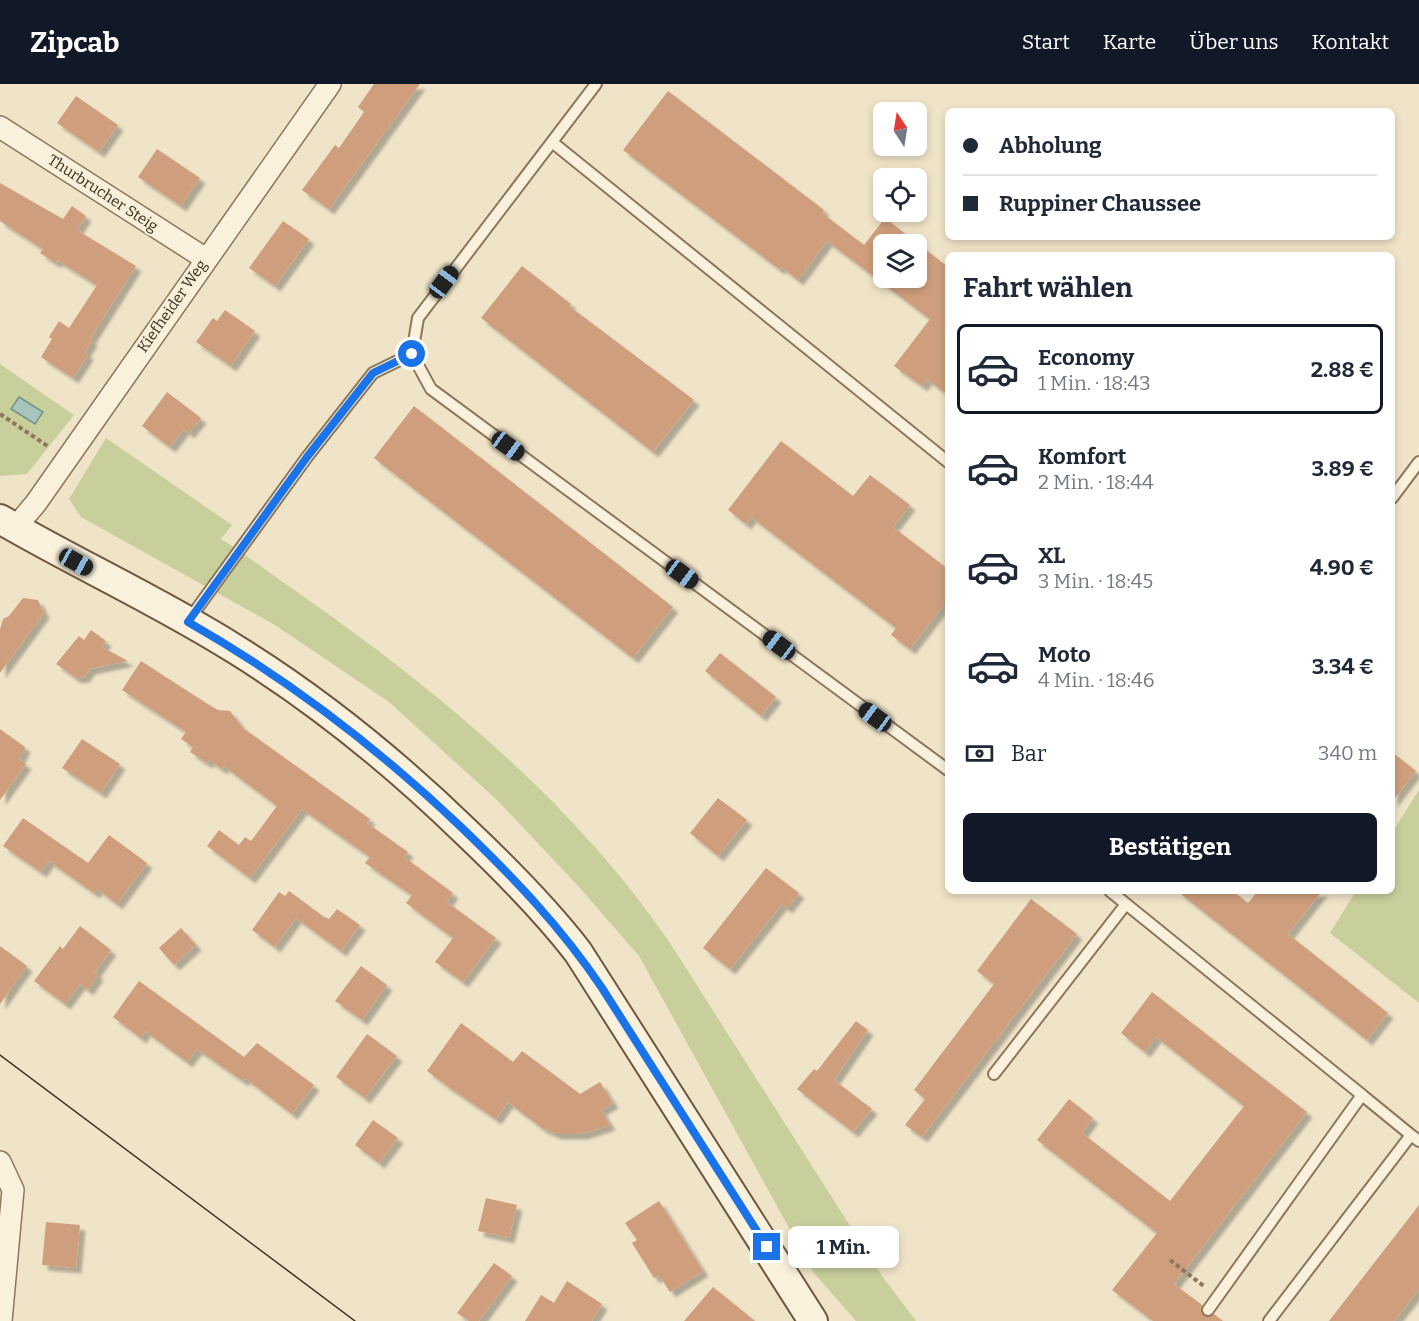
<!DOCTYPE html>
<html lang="de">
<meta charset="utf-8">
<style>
body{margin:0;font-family:Bitter,serif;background:#f6f6f7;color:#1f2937;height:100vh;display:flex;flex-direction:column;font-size:22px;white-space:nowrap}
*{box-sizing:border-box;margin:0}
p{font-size:20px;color:#747a83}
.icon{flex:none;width:33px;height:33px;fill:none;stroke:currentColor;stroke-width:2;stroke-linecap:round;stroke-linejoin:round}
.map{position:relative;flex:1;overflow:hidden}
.side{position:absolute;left:945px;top:168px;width:450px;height:642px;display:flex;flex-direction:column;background:#fff;border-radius:9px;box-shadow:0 3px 9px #0003}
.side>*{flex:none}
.banner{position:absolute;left:945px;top:24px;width:450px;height:132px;border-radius:9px;box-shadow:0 3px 9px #0003;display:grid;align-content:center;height:132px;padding:0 18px;background:#fff}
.needle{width:39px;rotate:348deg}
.controls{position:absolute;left:873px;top:18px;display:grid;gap:12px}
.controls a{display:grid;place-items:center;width:54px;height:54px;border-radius:9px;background:#fff;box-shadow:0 3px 9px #0003;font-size:30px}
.end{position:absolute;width:27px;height:27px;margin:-14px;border:8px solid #1a73e8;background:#fff;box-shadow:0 0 0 3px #fff}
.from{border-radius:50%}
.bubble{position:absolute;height:42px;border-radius:9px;background:#fff;box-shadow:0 3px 9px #0003;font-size:20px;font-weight:700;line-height:42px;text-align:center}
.car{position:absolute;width:18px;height:36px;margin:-18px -9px;border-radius:8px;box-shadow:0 0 4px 2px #0007;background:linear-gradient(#222 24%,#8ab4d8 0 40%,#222 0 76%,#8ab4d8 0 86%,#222 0)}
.banner b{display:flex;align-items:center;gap:21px;height:57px;font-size:22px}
.banner b+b{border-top:2px solid #e0e1e3}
.banner i{width:15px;height:15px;background:#1f2937}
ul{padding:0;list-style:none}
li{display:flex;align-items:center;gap:18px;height:90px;margin:0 12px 9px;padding:0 6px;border:3px solid transparent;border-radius:9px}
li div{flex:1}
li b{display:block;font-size:22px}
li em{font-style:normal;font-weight:700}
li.on{border-color:#111827}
li>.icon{width:54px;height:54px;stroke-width:1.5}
h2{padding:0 18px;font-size:27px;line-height:72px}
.pay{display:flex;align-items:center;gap:15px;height:66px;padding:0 18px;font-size:22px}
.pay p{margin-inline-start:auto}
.button{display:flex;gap:12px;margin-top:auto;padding:12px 18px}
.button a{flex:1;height:69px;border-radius:9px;background:#111827;color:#fff;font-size:24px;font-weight:700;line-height:69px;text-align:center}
header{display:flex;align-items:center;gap:36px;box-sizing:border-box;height:84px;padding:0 30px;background:#111827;color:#fff}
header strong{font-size:28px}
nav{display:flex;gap:33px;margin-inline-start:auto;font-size:21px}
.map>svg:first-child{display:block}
.green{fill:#c9cf9b}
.water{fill:#a9c4bc;stroke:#6f938a;stroke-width:1.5}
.building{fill:#cf9f7d;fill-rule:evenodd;filter:url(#shadow)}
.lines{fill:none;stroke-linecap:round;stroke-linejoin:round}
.service-casing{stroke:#8d765c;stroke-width:14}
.minor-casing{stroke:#8d765c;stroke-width:24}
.secondary-casing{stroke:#6f573f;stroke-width:32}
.path{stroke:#8d765c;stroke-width:4;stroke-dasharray:4.5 3;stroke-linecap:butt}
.service{stroke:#faf1dc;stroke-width:10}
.minor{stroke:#faf1dc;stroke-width:21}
.secondary{stroke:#faf1dc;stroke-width:28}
.tram{stroke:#3d2e20;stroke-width:1.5}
.route{stroke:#1a73e8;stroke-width:8}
.labels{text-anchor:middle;stroke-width:4.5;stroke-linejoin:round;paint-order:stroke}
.street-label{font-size:15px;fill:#3d2e20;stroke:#f7eed8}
</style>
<header>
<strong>Zipcab</strong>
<nav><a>Start</a><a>Karte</a><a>Über uns</a><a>Kontakt</a></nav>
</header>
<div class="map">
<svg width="1419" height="1237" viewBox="0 0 1419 1237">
<defs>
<filter id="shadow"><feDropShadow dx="5.5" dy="5.5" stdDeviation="1.5" flood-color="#0004"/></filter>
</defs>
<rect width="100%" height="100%" fill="#f0e4c8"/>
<path class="green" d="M0 280 74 331 27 390 0 392Z
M106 354 232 441 221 455C251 474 278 495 307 515 443 611 576 721 670 859L882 1192 916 1237H856L814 1189 639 872 579 803 498 717 389 618 275 541 81 433 69 415Z
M1419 706V919L1330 849 1356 807H1392V749Z"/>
<path class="water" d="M19 313 43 328 35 340 11 325Z"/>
<path class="building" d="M374 0H420L329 125 302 106 335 61 339 64 364 28 358 23Z
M668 7 824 126 822 129 864 161 885 134 948 183V311L927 295 922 302 894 282 930 235 827 157 798 196 781 183 779 185 623 66ZM884 160H916V194H884Z
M76 12 118 41 99 68 57 39Z
M157 65 200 94 181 122 138 93Z
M0 99 63 135 72 122 86 132 77 146 136 182 90 255 92 257 85 268 88 271 73 294 41 273 52 255 49 253 59 237 69 244 97 201 57 176 56 179 40 169 43 165 0 137Z
M283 137 309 155 275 202 249 184Z
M522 182 571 220 569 222 694 316 653 368 481 234Z
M225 226 255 247 231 282 196 258 213 234 217 237Z
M167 308 201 334 189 349 184 345 170 363 142 342Z
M414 322 673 523 633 574 374 374Z
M781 357 853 412 870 391 910 421 893 443 948 485V515L910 565 891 551 896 544 751 433 746 440 728 426Z
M23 514 38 516 44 529 0 589V545L3 535 9 532Z
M91 546 106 557 102 563 128 577 90 585 84 593 76 594 56 580 79 552 84 556Z
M720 569 776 613 761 632 705 587Z
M141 577 206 619 218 626 230 627 243 644 370 735 367 739 408 768 404 773 453 809 447 818 496 854 463 898 435 878 453 854 406 819 412 811 365 779 370 773 302 725 250 794 207 762 219 746 239 761 245 753 251 757 277 722 224 682 222 685 209 676 207 679 190 668 193 663 181 655 186 648 122 606Z
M0 645 25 663 19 675 26 680 0 716Z
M82 655 120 680 101 709 62 684Z
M1392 668 1416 687 1392 718Z
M718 714 747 736 718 772 690 749Z
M23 734 88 779 109 751 147 779 117 820 97 805 94 809 49 777 41 788 3 762Z
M766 784 799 809 787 824 782 820 730 885 703 864Z
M289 807 324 833 329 835 337 825 360 841 341 867 296 834 275 863 252 846 279 808 285 812Z
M1177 807H1233L1248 819 1258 807H1322L1288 850 1388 929 1367 956Z
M1031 815 1077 850 922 1053 905 1041 925 1015 914 1006 994 900 977 887Z
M80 842 111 866 95 888 98 891 88 906 80 900 65 920 34 897 60 862 63 865Z
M181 844 196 861 174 881 159 864Z
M0 862 27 882 0 920Z
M361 882 387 901 362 936 335 917Z
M139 897 244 973 257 959 314 1001 292 1030 245 994 243 997 197 965 187 978 145 947 141 954 113 933Z
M1152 908 1307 1028 1174 1200 1202 1221 1203 1232 1208 1233 1214 1230 1223 1237H1153L1112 1206 1157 1149 1037 1056 1069 1015 1093 1034 1082 1049 1170 1117 1244 1022 1156 953 1145 968 1121 949Z
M856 937 868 946 834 996 872 1025 853 1048 797 1005 814 985 817 987Z
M461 939 513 978 522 967 580 1010 600 998 613 1019 601 1026 610 1041 582 1050H556L542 1044 508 1018 496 1035 450 1004 427 987Z
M367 950 397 972 365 1014 336 993Z
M373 1036 398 1054 379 1079 355 1061Z
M486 1114 517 1121 509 1154 478 1147Z
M659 1117 703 1187 670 1208 659 1191 654 1194 632 1159 637 1156 625 1139Z
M1419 1121V1205L1394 1237H1329Z
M46 1138 80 1141 76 1184 42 1181Z
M494 1179 512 1192 479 1237H469L457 1229Z
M567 1197 602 1220 592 1237H525L541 1211 554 1219Z
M713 1203 755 1237H684Z"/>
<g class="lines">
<g class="service-casing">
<path id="service" d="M596 0 418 234 412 270 431 305 948 686
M552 58 948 378
M1392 414 1419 378
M188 537 307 373 373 289 412 270
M1110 807 1362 1011 1208 1226
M994 990 1126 820
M1362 1011 1411 1051
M1269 1237 1411 1051 1419 1057"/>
</g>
<g class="minor-casing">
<path id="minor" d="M0 43 206 175
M15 444 36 419 330 0
M0 1078 13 1106 1 1237"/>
</g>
<g class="secondary-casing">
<path id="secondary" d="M0 435C77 480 159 517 235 565 319 617 395 679 466 748 506 786 544 824 578 868L813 1237"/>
</g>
<path class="path" d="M0 330 49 363
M1170 1176 1205 1203"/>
<use href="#service" class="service"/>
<use href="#minor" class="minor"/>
<use href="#secondary" class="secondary"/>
<path class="tram" d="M0 971 355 1237"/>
</g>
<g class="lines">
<path class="route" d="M412 270 373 289 307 373 188 538C288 595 377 663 461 743 513 793 561 843 602 904L767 1163"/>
</g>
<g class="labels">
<g class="street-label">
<text transform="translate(103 109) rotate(33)" y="5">Thurbrucher Steig</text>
<text transform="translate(172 222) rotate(-55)" y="5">Kiefheider Weg</text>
</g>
</g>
</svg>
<div class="controls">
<a><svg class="needle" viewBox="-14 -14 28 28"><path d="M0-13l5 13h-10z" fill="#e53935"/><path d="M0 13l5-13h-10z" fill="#747a83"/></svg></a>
<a><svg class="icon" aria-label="locate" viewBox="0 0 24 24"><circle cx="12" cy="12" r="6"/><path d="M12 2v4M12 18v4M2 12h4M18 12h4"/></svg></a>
<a><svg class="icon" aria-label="layers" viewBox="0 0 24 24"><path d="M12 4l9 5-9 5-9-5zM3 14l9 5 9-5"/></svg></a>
</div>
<i class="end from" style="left:412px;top:270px"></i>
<i class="end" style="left:767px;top:1163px"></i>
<div class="bubble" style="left:788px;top:1142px;width:111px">1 Min.</div>
<i class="car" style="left:444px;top:198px;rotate:37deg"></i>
<i class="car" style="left:508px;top:362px;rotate:126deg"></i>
<i class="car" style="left:76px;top:478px;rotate:119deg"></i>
<i class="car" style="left:682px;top:490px;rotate:126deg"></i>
<i class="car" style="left:779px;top:561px;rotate:307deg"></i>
<i class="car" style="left:875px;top:633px;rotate:306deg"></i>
<div class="banner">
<b><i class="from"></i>Abholung</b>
<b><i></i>Ruppiner Chaussee</b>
</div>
<section class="side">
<h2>Fahrt wählen</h2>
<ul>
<li class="on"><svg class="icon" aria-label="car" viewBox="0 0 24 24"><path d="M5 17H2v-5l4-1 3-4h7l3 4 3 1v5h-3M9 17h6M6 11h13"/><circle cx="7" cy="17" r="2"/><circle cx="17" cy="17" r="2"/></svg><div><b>Economy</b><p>1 Min. · 18:43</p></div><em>2.88 €</em></li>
<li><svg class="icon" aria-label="car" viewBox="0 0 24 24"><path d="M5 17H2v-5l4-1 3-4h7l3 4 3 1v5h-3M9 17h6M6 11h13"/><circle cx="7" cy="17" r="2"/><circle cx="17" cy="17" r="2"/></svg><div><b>Komfort</b><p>2 Min. · 18:44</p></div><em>3.89 €</em></li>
<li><svg class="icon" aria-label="car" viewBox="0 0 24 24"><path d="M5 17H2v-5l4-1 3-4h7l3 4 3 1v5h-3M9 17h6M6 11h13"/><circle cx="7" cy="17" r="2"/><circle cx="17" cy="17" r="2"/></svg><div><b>XL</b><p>3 Min. · 18:45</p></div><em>4.90 €</em></li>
<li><svg class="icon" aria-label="car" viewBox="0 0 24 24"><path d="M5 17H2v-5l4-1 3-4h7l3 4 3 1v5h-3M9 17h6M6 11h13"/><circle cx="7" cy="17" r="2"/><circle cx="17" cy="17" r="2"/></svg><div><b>Moto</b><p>4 Min. · 18:46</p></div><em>3.34 €</em></li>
</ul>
<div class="pay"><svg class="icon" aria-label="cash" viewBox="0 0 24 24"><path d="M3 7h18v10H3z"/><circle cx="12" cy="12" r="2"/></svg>Bar<p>340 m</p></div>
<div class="button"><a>Bestätigen</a></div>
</section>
</div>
